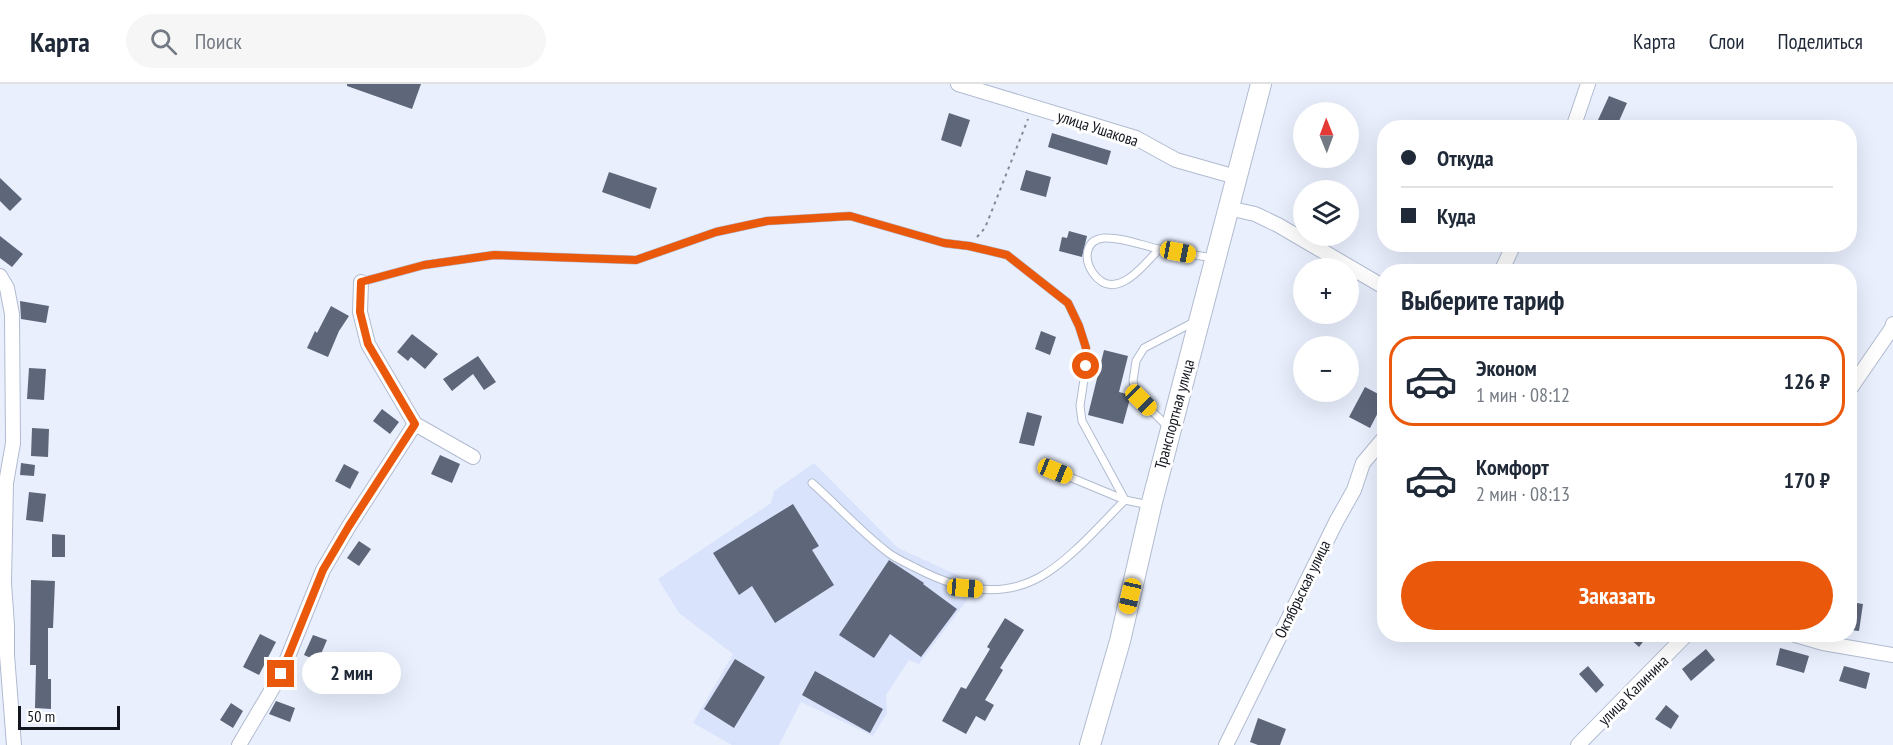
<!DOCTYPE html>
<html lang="ru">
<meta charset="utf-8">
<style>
body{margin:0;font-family:"PT Sans Narrow",sans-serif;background:#f6f6f7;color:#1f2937;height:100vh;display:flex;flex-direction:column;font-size:22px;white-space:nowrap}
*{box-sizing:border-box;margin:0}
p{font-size:20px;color:#747a83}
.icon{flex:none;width:33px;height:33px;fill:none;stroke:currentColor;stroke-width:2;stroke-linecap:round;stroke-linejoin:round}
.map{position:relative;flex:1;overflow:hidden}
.panel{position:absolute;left:1377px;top:180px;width:480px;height:378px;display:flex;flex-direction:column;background:#fff;border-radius:24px;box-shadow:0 6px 24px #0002}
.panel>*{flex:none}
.hud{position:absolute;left:1377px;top:36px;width:480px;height:132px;border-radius:24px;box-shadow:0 6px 24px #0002;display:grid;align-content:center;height:132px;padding:0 24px;background:#fff}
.needle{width:39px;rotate:359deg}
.controls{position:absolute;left:1293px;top:18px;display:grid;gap:12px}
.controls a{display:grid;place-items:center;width:66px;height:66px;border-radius:50%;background:#fff;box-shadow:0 6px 24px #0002;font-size:30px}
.scale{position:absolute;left:18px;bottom:15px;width:102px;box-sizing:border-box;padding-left:6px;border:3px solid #13161e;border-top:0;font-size:16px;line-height:21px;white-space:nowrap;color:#13161e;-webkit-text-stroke:4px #fff;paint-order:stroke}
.end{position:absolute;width:27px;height:27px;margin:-14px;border:8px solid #ea580c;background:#fff;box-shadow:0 0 0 3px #fff}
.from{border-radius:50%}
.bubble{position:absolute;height:42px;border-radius:21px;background:#fff;box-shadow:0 6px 24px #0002;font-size:20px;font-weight:700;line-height:42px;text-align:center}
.car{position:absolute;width:18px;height:36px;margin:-18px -9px;border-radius:8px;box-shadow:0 0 4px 2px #0007;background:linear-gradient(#f5c518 24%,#345 0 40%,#f5c518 0 76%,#345 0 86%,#f5c518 0)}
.hud b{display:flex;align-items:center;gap:21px;height:57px;font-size:22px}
.hud b+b{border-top:2px solid #e0e1e3}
.hud i{width:15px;height:15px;background:#1f2937}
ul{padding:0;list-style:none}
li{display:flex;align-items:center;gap:18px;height:90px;margin:0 12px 9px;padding:0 12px;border:3px solid transparent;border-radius:24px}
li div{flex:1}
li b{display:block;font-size:22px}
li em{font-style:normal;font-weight:700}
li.active{border-color:#ea580c}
li>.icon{width:54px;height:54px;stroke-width:1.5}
h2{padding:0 24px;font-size:27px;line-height:72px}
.action{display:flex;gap:12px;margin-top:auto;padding:12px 24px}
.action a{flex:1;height:69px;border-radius:36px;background:#ea580c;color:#fff;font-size:24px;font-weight:700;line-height:69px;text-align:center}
header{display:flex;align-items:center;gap:36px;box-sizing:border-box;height:84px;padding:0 30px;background:#fff;border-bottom:2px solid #e0e1e3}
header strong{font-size:28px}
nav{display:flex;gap:33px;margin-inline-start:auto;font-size:21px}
.search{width:420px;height:54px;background:#f6f6f7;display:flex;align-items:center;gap:15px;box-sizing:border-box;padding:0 21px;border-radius:33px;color:#747a83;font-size:22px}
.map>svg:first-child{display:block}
.built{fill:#d9e3fb}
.building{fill:#5e667a}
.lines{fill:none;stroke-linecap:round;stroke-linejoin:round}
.lane-casing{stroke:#b1bbd0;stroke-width:9}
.street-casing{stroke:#b1bbd0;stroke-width:16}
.secondary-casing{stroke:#b1bbd0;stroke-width:22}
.path{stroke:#838893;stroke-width:2;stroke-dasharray:3 4.5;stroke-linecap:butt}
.lane{stroke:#fff;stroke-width:7}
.street{stroke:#fff;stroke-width:14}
.secondary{stroke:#fff;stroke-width:20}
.route{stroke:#ea580c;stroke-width:8}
.labels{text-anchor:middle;stroke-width:6;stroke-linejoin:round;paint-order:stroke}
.street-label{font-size:16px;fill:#13161e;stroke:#fff}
</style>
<header>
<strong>Карта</strong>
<div class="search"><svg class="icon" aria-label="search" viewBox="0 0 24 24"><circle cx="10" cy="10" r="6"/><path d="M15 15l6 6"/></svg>Поиск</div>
<nav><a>Карта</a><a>Слои</a><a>Поделиться</a></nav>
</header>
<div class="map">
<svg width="1893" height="661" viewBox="0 0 1893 661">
<rect width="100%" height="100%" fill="#e9effd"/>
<path class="built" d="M814 379 898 464 968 496 971 511 919 580 909 576 886 611 887 629 873 652 801 618 779 661H732L693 639 733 570 679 529 658 495 771 419 774 407Z"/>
<path class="building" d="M347 0H421L412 25 347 2Z
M1609 12 1627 19 1616 44 1598 36Z
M949 29 970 36 961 63 941 56Z
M1052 49 1111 67 1107 81 1048 63Z
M1026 86 1051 93 1046 113 1020 106Z
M609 88 657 104 650 125 602 108Z
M0 94 22 115 10 127 0 117Z
M1069 147 1087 152 1082 173 1059 167 1062 153 1067 154Z
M0 152 23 170 12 183 0 174Z
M20 217 49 222 46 239 21 235Z
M331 222 349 232 339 247 328 273 307 264 315 247 317 249Z
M1041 247 1056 253 1050 271 1035 265Z
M412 250 438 270 425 285 411 273 408 277 397 268Z
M1104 266 1128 272 1119 308 1131 311 1123 340 1088 331Z
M478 272 496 298 484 306 473 290 452 307 443 295Z
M29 284 46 285 44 316 27 315Z
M1365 303 1384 313V317L1370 344 1349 333Z
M382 325 399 338 390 350 373 337Z
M1027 328 1042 332 1034 362 1019 359Z
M32 344 49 345 48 373 31 372Z
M440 371 460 380 452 399 431 390Z
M21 379 35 381 34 392 20 391Z
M344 380 359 388 350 405 335 397Z
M29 408 46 410 43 438 26 436Z
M793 420 819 462 812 466 834 501 775 539 752 502 739 511 713 469Z
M52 450 65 451V473H52Z
M359 457 371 465 359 482 347 474Z
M889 476 924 499 923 500 957 525 921 573 890 550 874 574 839 551Z
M31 496 55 497 53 544H48V595H51V625L35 624 36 581H30Z
M1851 518 1863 520 1859 547 1850 546Z
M1005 534 1024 546 1000 584 1003 586 985 616 994 621 985 637 976 632 966 650 942 637 961 603 966 605 990 565 987 563Z
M260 550 276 558 259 591 243 583Z
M1625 550H1649L1639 563Z
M313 551 327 556 318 577 304 571Z
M1780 564 1809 572 1804 589 1776 581Z
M1706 565 1715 576 1691 597 1682 585Z
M735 575 765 593 734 644 704 625Z
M1588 582 1604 601 1596 609 1579 590Z
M1844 582 1870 589 1866 605 1839 597Z
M815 587 883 625 870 649 802 611Z
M276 617 295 624 290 638 269 630Z
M231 619 243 627 233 644 220 636Z
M1666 621 1679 632 1671 645 1655 635Z
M1258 634 1286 645 1280 661H1258L1250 658Z"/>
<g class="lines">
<g class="lane-casing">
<path id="lane" d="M1159 165C1144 181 1115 220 1093 189 1084 176 1084 156 1104 154 1122 153 1141 161 1158 165 1176 168 1195 171 1213 174
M361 198 424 181 494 171 636 176 716 148 767 137 850 132 944 159 969 162 1007 171 1068 219 1079 242 1086 264V282L1080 322 1082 337 1125 416
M1168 343 1141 316 1135 307 1133 297 1136 277 1144 264 1194 238
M1055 387 1125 416
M812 399C837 421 864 451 890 470 897 475 906 479 914 483 953 504 999 516 1040 493 1069 477 1101 440 1125 416L1149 421"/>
</g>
<g class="street-casing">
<path id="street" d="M958 0 1136 54 1176 76 1236 93
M1573 44 1588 0
M1228 124 1255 130 1278 141 1384 203
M1501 188 1514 160
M0 192 7 204 12 230 13 359 6 399 4 499 7 542V571L14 661
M361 198 360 228 368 260 415 340 473 373
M1850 305 1892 244 1893 240
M1792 550 1823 559 1893 571
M239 661 281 590 323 486 349 442 415 340
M1226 661 1336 438 1354 406 1363 379 1384 354
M1578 661 1687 550"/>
</g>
<g class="secondary-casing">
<path id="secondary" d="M1090 661 1120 557 1152 418 1261 0"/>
</g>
<path class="path" d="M977 153 985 144 1028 35"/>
<use href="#lane" class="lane"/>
<use href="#street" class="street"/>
<use href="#secondary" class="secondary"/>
</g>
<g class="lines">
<path class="route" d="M281 590 323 486 349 442 415 340 368 260 360 228 361 198 424 181 494 171 636 176 716 148 767 137 850 132 944 159 969 162 1007 171 1068 219 1079 242 1086 264V282"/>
</g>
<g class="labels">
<g class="street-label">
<text transform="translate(1098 44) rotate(18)" y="6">улица Ушакова</text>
<text transform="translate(1174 330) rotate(-75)" y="6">Транспортная улица</text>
<text transform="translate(1302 505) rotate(-64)" y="6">Октябрьская улица</text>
<text transform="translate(1633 606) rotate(-45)" y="6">улица Калинина</text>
</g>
</g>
</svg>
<div class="controls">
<a><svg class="needle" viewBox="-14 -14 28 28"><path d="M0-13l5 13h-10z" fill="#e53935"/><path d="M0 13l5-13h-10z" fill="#747a83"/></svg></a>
<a><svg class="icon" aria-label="layers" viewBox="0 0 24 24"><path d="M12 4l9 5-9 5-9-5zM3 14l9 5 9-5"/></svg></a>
<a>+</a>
<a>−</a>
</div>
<div class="scale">50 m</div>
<i class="end from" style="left:1086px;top:282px"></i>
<i class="end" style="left:281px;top:590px"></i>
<div class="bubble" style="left:302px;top:568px;width:99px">2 мин</div>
<i class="car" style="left:1178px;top:168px;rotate:101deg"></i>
<i class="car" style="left:1141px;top:316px;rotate:135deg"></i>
<i class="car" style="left:1055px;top:387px;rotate:112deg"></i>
<i class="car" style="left:965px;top:504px;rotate:95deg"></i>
<i class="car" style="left:1130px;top:512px;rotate:193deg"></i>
<div class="hud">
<b><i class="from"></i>Откуда</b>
<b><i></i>Куда</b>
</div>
<section class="panel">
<h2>Выберите тариф</h2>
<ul>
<li class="active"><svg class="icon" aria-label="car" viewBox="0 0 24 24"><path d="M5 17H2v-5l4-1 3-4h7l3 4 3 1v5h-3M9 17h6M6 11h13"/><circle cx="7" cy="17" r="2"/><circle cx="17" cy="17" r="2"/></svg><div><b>Эконом</b><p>1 мин · 08:12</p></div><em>126 ₽</em></li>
<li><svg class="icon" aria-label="car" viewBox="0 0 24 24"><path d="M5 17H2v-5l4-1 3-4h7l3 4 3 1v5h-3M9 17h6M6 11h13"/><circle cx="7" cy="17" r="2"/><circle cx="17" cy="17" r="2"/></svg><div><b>Комфорт</b><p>2 мин · 08:13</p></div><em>170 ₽</em></li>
</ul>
<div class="action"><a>Заказать</a></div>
</section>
</div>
